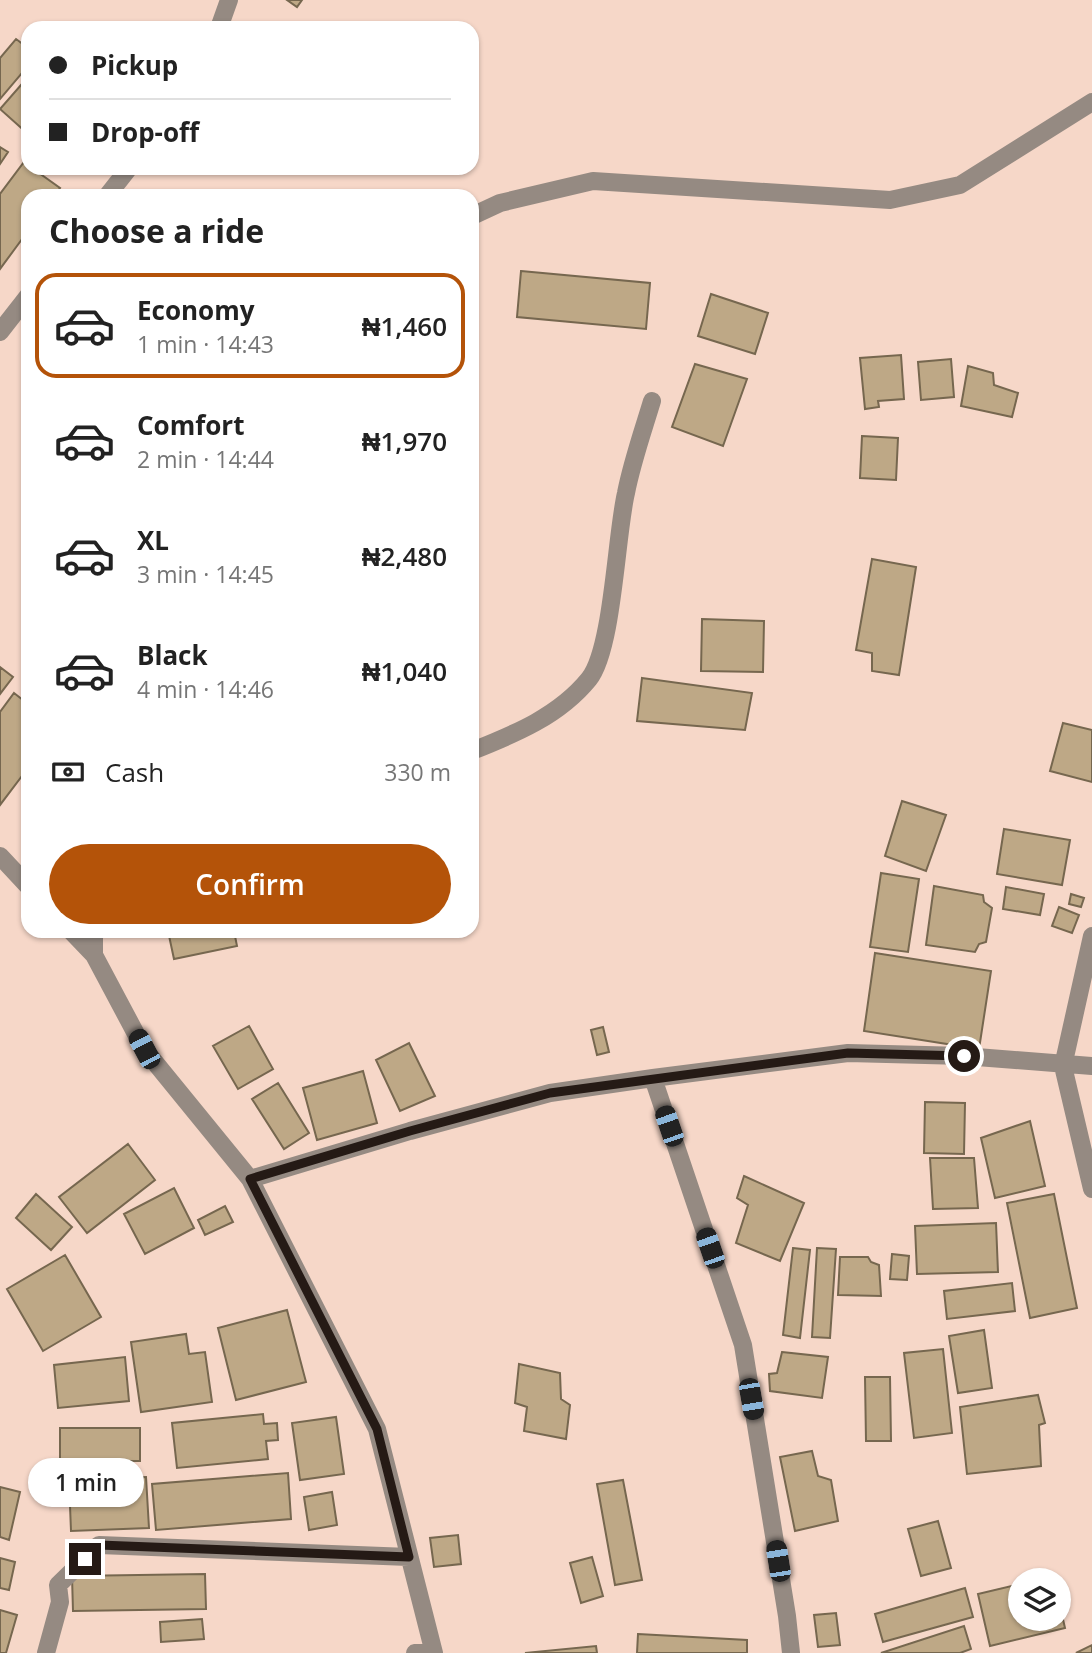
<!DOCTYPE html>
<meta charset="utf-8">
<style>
body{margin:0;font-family:"Open Sans",sans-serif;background:#f2f2f2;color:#222;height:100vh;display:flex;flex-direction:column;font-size:26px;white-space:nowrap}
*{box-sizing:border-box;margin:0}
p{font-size:23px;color:#767676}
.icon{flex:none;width:38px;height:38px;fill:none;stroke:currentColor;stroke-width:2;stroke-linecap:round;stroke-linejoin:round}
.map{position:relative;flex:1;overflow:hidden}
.side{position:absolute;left:21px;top:189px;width:458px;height:749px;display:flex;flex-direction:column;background:#fff;border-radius:21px;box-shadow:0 2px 5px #0004}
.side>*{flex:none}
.banner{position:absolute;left:21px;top:21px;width:458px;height:154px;border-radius:21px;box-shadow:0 2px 5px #0004;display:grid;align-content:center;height:154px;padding:0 28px;background:#fff}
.tools{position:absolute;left:1008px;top:1568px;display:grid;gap:14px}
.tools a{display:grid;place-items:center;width:63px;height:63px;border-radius:50%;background:#fff;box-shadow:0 2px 5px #0004;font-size:35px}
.end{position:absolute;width:32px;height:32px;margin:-16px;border:9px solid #251a15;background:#fff;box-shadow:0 0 0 4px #fff}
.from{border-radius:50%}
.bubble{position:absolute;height:49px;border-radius:24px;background:#fff;box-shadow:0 2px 5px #0004;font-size:23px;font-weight:600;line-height:49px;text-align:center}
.car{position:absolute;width:21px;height:42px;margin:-21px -10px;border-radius:9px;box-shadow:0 0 5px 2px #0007;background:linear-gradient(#222 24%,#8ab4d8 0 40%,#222 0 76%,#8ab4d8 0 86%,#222 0)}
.banner b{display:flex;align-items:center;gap:24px;height:66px;font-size:26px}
.banner b+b{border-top:2px solid #e0e0e0}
.banner i{width:18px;height:18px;background:#222}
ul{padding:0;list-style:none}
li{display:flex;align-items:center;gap:21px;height:105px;margin:0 14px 10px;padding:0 14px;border:4px solid transparent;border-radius:21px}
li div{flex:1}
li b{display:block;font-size:26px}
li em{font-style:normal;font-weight:600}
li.current{border-color:#b45309}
li>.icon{width:63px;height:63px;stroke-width:1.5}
h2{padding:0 28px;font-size:32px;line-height:84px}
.pay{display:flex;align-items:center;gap:18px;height:77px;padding:0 28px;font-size:26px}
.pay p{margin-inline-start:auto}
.button{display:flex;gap:14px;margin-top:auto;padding:14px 28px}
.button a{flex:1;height:80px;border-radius:42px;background:#b45309;color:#fff;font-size:28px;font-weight:600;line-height:80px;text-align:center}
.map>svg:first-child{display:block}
.building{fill:#bea886;stroke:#76674f;stroke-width:2}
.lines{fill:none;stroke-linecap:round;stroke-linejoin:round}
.minor{stroke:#958a82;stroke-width:18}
.route{stroke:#251a15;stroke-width:9}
</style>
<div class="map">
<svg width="1092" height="1653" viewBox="0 0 1092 1653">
<rect width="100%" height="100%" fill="#f6d7c8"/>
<path class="building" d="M287 0H302L297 7Z
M16 39 28 48V66L0 99V58Z
M28 77V134L0 109Z
M0 147 8 152 0 164Z
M24 162 28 165V168H32L60 188 54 196H28V231L0 269V194Z
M521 271 650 283 646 329 517 317Z
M711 294 768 313 755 354 698 336Z
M901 355 904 399 878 401 879 407 865 409 860 358Z
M951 359 954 397 921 400 918 362Z
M695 364 747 379 723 446 672 427Z
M968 366 993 373 994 385 1018 393 1012 417 961 406Z
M862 436 898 438 896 480 860 478Z
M872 559 916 567 899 675 872 671V653L856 650Z
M702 619 764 621 763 672 701 671Z
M0 667 13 677 0 694Z
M642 678 752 693 745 730 637 721Z
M14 693 28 704V768L0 805V712Z
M1063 723 1092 730V782L1050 771Z
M902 801 946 815 926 871 885 856Z
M1004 829 1070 840 1062 885 997 874Z
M881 873 919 879 908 952 870 947Z
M934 886 983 895 984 902 992 908 986 942 979 944 975 952 926 945Z
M1006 887 1044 894 1040 915 1003 909Z
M1071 894 1084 898 1081 907 1069 904Z
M1059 907 1079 915 1072 933 1052 926Z
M168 931H234L237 946 174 959Z
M875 953 991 971 979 1049 864 1031Z
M249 1026 273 1069 238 1089 213 1046Z
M603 1027 609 1052 597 1055 591 1030Z
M409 1043 435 1096 400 1111 376 1060Z
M363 1071 377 1123 317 1140 303 1088Z
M278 1083 309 1133 284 1149 252 1099Z
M925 1102 965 1103 964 1154 924 1153Z
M1030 1121 1045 1186 995 1198 981 1138Z
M128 1144 155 1180 87 1233 59 1197Z
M930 1158H974L978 1208 933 1209Z
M744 1176 804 1203 780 1261 736 1243 748 1205 737 1198Z
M174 1188 194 1228 145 1254 124 1214Z
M36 1194 72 1227 51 1250 16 1218Z
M1054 1194 1077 1308 1030 1318 1007 1203Z
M225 1206 233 1222 205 1235 198 1220Z
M996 1223 998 1272 917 1274 915 1226Z
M793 1248 810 1250 800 1338 783 1335Z
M817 1248 836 1249 830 1338 812 1337Z
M892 1254 909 1256 907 1280 890 1279Z
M65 1255 101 1317 43 1351 7 1289Z
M840 1257H868L871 1262 879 1265 881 1296 838 1295Z
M1012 1283 1015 1311 947 1319 944 1291Z
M287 1310 306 1382 236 1400 218 1328Z
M984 1330 992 1388 958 1393 949 1336Z
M186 1334 189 1354 205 1352 212 1402 141 1412 131 1342Z
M943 1349 952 1433 914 1438 904 1353Z
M782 1352 828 1357 822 1398 770 1391 769 1374 777 1373Z
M125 1357 129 1401 58 1408 54 1365Z
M519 1364 560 1373 561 1399 570 1405 566 1439 524 1431 527 1407 515 1403Z
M865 1377H890L891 1441H866Z
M1038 1395 1045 1423 1039 1425 1041 1466 967 1474 960 1407Z
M263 1414 264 1424 277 1423 278 1440 266 1441 268 1459 177 1468 172 1423Z
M336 1417 344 1474 300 1480 292 1423Z
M60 1428H140V1461H60Z
M812 1451 818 1476 831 1480 838 1521 795 1531 780 1457Z
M288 1473 291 1519 156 1530 152 1484Z
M146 1477 149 1528 71 1531 69 1480Z
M623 1480 642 1580 615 1585 597 1484Z
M0 1487 20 1492 9 1540 0 1537Z
M332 1492 337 1525 309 1530 304 1497Z
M938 1521 951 1568 921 1576 908 1529Z
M458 1535 461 1564 434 1567 430 1538Z
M592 1557 603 1596 581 1603 570 1563Z
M0 1558 15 1562 9 1590 0 1588Z
M205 1574 206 1609 73 1611 72 1576Z
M1020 1584V1619H1059V1602L1065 1628 990 1646 978 1594Z
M965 1588 973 1617 883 1642 875 1614Z
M0 1610 17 1615 6 1653H0Z
M836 1613 840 1645 818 1647 814 1615Z
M202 1619 204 1639 161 1642 160 1622Z
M964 1626 971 1649 960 1653H881Z
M638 1634 747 1640V1653H637Z
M1092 1645V1653H1076Z
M596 1646 597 1653H525Z"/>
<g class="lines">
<path class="minor" d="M219 28 229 0
M107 196 129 168
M472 216 500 203 593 181 890 200 960 185 1092 102
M0 332 28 296
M472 751C515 734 559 716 589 679 613 649 616 535 626 493 632 462 643 431 652 401
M0 856 28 886
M71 931 94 955
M94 931V955L144 1049 250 1179 377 1429 434 1653
M1092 936 1063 1066 1092 1189
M653 1078 743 1345 787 1616 791 1653
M250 1179 410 1131 550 1093 653 1078 848 1053 964 1056 1092 1066
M46 1653 60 1602 58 1585 99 1545 409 1557
M415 1653 433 1651"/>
</g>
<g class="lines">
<path class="route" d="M85 1559 99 1545 409 1557 377 1429 250 1179 410 1131 550 1093 848 1053 964 1056"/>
</g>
</svg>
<div class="tools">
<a><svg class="icon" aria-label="layers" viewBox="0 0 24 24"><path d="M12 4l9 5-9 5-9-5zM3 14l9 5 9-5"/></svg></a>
</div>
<i class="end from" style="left:964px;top:1056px"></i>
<i class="end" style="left:85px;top:1559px"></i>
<div class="bubble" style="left:28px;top:1458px;width:116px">1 min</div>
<i class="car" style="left:144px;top:1049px;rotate:332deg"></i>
<i class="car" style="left:669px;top:1126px;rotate:341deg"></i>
<i class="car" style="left:710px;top:1248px;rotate:341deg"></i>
<i class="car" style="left:751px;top:1399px;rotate:170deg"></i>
<i class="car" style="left:778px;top:1561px;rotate:351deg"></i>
<div class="banner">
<b><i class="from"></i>Pickup</b>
<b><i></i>Drop-off</b>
</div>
<section class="side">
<h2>Choose a ride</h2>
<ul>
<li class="current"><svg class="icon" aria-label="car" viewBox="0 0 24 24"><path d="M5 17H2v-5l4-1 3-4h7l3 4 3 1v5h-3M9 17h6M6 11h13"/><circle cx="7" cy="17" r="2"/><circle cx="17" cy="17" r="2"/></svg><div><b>Economy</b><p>1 min · 14:43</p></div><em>₦1,460</em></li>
<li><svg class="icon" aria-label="car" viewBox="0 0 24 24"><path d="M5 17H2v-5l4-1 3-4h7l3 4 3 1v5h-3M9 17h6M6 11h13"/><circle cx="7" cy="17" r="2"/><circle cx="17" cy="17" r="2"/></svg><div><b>Comfort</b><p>2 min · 14:44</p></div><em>₦1,970</em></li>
<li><svg class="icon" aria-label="car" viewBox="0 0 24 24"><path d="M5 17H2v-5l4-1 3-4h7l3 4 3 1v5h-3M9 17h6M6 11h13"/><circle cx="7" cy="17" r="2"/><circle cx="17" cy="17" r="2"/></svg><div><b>XL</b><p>3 min · 14:45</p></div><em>₦2,480</em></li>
<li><svg class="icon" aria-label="car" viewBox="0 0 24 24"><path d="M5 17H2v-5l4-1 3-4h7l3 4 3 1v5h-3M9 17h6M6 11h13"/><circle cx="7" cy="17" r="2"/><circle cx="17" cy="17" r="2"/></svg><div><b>Black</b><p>4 min · 14:46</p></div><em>₦1,040</em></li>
</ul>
<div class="pay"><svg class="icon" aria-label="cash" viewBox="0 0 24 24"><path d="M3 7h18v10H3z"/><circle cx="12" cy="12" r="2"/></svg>Cash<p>330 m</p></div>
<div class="button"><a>Confirm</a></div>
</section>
</div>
